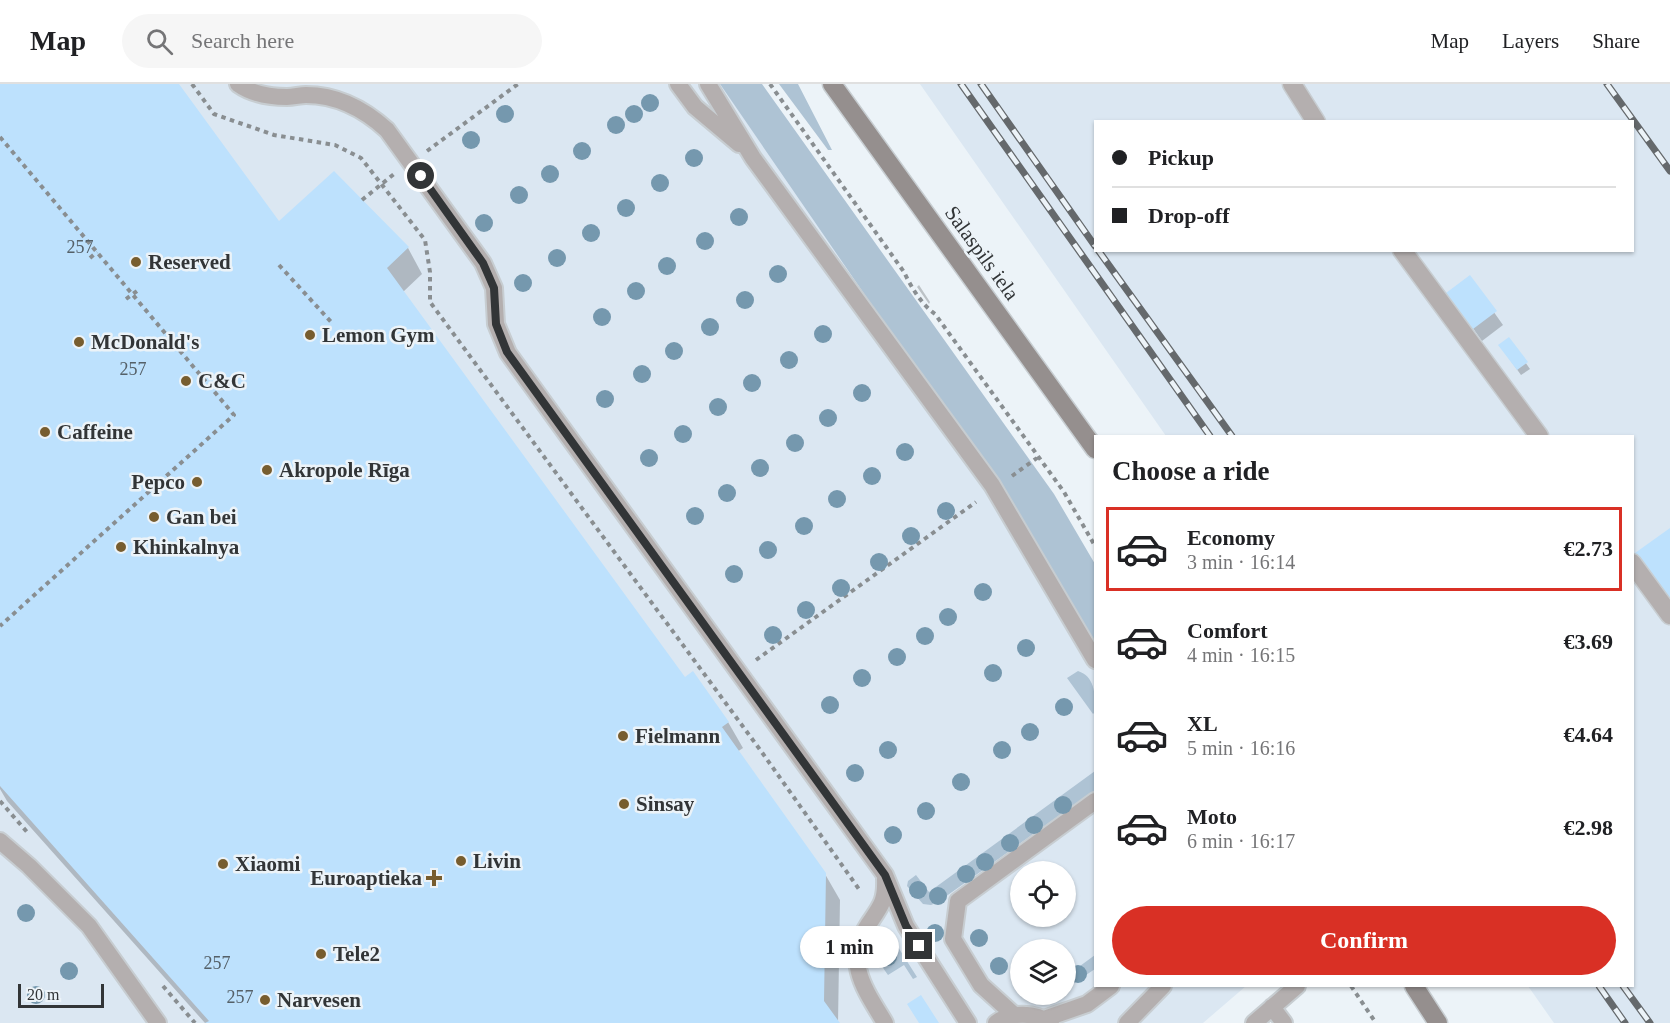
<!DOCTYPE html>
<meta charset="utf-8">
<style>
body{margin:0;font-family:"Times New Roman",serif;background:#f6f6f6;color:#202124;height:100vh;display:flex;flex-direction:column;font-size:22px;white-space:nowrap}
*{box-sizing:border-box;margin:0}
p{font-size:20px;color:#757577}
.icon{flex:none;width:33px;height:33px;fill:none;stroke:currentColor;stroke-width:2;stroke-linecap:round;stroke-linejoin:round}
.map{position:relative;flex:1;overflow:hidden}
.panel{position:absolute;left:1094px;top:351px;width:540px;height:552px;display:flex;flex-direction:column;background:#fff;border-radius:0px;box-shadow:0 2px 4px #0004}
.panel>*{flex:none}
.top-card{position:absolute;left:1094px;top:36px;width:540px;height:132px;border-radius:0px;box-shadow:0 2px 4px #0004;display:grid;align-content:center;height:132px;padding:0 18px;background:#fff}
.controls{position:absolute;left:1010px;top:777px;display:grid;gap:12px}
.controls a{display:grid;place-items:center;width:66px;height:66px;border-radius:50%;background:#fff;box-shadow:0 2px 4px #0004;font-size:30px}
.scale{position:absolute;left:18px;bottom:15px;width:86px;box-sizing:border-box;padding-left:6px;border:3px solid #323537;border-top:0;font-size:16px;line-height:21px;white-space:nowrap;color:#323537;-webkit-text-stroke:4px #ecf3f8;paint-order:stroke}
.end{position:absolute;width:27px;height:27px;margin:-14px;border:8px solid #323537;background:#fff;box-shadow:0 0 0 3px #fff}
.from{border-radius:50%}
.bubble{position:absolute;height:42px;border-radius:21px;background:#fff;box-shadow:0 2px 4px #0004;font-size:20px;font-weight:600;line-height:42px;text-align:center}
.top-card b{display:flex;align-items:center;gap:21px;height:57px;font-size:22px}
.top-card b+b{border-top:2px solid #e0e0e0}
.top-card i{width:15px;height:15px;background:#202124}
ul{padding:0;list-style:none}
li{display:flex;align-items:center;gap:18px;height:84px;margin:0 12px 9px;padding:0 6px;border:3px solid transparent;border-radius:0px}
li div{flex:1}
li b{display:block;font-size:22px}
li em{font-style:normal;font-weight:600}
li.on{border-color:#d93025}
li>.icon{width:54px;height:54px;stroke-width:1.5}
h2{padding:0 18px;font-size:27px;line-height:72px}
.primary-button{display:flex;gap:12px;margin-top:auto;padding:12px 18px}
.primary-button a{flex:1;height:69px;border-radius:36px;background:#d93025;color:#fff;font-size:24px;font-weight:600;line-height:69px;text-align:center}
header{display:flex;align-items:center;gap:36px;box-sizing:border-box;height:84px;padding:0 30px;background:#fff;border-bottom:2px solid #e0e0e0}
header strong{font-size:28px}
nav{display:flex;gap:33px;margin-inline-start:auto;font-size:21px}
.search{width:420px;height:54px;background:#f6f6f6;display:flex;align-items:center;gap:15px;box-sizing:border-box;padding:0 21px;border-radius:33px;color:#757577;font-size:22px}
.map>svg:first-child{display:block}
.built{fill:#dbe7f2;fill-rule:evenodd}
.green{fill:#aec3d4}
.shadow{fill:#0003}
.building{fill:#bde1fd}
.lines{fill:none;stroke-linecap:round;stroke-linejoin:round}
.lane-casing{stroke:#c7cdd1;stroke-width:20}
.street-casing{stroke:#c7cdd1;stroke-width:21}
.secondary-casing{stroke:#c7cdd1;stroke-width:21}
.path{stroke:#898e91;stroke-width:4;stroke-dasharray:4.5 4.5;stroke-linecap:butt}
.lane{stroke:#b4afaf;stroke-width:16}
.street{stroke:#b4afaf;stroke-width:18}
.secondary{stroke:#958f8e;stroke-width:18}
.rail-casing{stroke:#65696c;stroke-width:7}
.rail{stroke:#ecf3f8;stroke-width:4.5;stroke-dasharray:14;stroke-linecap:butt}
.tree{fill:#7598ae}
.route{stroke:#323537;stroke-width:8}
.poi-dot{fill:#775d2f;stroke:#ecf3f8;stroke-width:2}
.labels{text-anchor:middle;stroke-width:5;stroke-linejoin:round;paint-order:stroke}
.number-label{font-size:18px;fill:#556068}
.street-label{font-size:21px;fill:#323537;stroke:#ecf3f8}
.poi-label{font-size:21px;font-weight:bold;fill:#323537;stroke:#ecf3f8;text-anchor:start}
</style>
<header>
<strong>Map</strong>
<div class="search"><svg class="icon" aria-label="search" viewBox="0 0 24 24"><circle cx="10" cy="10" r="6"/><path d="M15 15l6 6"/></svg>Search here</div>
<nav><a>Map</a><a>Layers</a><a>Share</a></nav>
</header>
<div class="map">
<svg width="1670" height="939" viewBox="0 0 1670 939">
<rect width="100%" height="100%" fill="#ecf3f8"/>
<path class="built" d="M0 0H760L1095 483V902H1246L1203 939H0ZM1020 788H1065V832H1020ZM1020 866H1065V910H1020Z
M920 0H1670V939H1554L1528 902H1632V352H1166ZM1095 38H1632V166H1095Z"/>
<path class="green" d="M720 0H762L1054 410 1095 480V559L1047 476Z
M779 0H798L832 66H828Z
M1078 587C1096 593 1095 612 1095 628L1093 630 1067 594Z
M1095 687V706L938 818 931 821 923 820 907 802 908 797 916 791 929 808Z
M891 852 917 893 913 895 904 881 888 891C879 879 874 869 882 856Z
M1095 871V885L1065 905V893Z"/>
<path class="shadow" d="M0 0H178L279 139 334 89 408 164 422 190 403 208 685 595 728 638 743 664 737 668 825 790 840 816 838 939H205L7 717 0 705Z
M1469 193 1503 241 1482 257 1448 209Z
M919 201 930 218 929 220 917 203Z
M1509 255 1530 285 1521 291 1500 262Z"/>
<path class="building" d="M0 0H179L279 137 334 87 409 163 387 184 685 593 693 587 729 638 722 643 826 789 824 917 840 939H205L209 937 0 702Z
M1470 191 1497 227 1473 245 1446 209Z
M1509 253 1528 278 1517 286 1498 261Z
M1670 444V517L1635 469Z
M921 911 939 939H919L907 920Z"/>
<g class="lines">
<g class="lane-casing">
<path id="lane" d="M238 0C252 10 270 13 287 13 294 13 300 11 306 11 338 11 364 25 387 46L483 179 494 204 496 240 508 269 885 791 906 842 968 939
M678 0 695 23 739 60
M708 0 753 74 992 401 1095 576
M0 757 29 782 89 842 158 939
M1272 923 1284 939
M1014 931 981 901 953 855 958 817 1095 717
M1044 935 1087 920 1111 902
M885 939C866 907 843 878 868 841 880 823 886 818 885 795
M996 939C1012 927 1035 929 1051 939
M1127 939 1163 902
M1254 939 1297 902"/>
</g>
<g class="street-casing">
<path id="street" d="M1292 0 1316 38
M1402 166 1539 352
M1632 479 1670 531"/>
</g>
<g class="secondary-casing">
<path id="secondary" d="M832 0 1095 365
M1414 902 1438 939"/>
</g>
<path class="path" d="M192 0 214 30 274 51 335 61 361 74 425 156 430 188V218L761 667 861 808
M770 0 904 188C911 203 922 221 935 230L1064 408 1095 462
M0 53 234 331 0 542
M427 67 518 0
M362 116 394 90
M90 174 97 168
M279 181 332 239
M126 215 137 207
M1012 392 1037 374
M756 576 976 418
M0 717 27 748
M163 902 195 939
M1351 902 1376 939"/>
<use href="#lane" class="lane"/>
<use href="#street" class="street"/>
<use href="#secondary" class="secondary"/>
<g class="rail-casing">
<path id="rail" d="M961 0 1210 352
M981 0 1095 162
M1607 0 1670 87
M1098 166 1232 352
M1599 902 1625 939
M1623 902 1650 939"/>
</g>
<use href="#rail" class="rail"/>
</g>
<g class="tree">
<circle cx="650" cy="19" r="9"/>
<circle cx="505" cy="30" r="9"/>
<circle cx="634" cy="30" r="9"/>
<circle cx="616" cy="41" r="9"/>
<circle cx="471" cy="56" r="9"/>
<circle cx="582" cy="67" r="9"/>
<circle cx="694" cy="74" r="9"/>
<circle cx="550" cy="90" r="9"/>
<circle cx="660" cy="99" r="9"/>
<circle cx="519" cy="111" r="9"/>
<circle cx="626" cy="124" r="9"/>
<circle cx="739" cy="133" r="9"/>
<circle cx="484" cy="139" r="9"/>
<circle cx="591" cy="149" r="9"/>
<circle cx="705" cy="157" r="9"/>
<circle cx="557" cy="174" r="9"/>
<circle cx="667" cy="182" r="9"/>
<circle cx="778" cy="190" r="9"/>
<circle cx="523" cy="199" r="9"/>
<circle cx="636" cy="207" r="9"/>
<circle cx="745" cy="216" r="9"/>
<circle cx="602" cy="233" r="9"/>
<circle cx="710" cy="243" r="9"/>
<circle cx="823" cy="250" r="9"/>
<circle cx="674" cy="267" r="9"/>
<circle cx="789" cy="276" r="9"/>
<circle cx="642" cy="290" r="9"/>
<circle cx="752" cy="299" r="9"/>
<circle cx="862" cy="309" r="9"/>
<circle cx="605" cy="315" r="9"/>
<circle cx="718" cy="323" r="9"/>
<circle cx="828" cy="334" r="9"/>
<circle cx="683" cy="350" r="9"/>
<circle cx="795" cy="359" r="9"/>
<circle cx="905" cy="368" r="9"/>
<circle cx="649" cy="374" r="9"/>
<circle cx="760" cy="384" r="9"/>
<circle cx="872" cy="392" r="9"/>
<circle cx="727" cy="409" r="9"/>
<circle cx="837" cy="415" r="9"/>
<circle cx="946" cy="427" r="9"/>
<circle cx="695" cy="432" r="9"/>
<circle cx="804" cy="442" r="9"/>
<circle cx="911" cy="452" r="9"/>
<circle cx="768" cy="466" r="9"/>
<circle cx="879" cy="478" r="9"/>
<circle cx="734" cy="490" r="9"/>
<circle cx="841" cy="504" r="9"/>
<circle cx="983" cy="508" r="9"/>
<circle cx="806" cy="526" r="9"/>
<circle cx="948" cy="533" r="9"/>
<circle cx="773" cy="551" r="9"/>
<circle cx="925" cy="552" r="9"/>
<circle cx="1026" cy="564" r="9"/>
<circle cx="897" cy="573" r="9"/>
<circle cx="993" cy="589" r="9"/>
<circle cx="862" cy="594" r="9"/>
<circle cx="830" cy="621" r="9"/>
<circle cx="1064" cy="623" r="9"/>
<circle cx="1030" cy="648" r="9"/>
<circle cx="888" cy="666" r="9"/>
<circle cx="1002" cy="666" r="9"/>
<circle cx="855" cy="689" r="9"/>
<circle cx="961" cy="698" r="9"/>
<circle cx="1063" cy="721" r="9"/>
<circle cx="926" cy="727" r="9"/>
<circle cx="1034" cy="741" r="9"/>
<circle cx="893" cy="751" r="9"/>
<circle cx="1010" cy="759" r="9"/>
<circle cx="985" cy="778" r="9"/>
<circle cx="966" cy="790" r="9"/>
<circle cx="918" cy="806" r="9"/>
<circle cx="938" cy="812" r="9"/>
<circle cx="26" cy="829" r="9"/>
<circle cx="935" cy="849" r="9"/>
<circle cx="979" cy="854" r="9"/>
<circle cx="888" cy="873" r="9"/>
<circle cx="999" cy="882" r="9"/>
<circle cx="69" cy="887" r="9"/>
<circle cx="1078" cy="890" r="9"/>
<circle cx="36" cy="911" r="9"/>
</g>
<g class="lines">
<path class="route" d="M421 92 483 179 494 204 496 240 507 268 885 791 906 842 919 862"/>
</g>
<g class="poi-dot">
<circle cx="136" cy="178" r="6"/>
<circle cx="310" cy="251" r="6"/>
<circle cx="79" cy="258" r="6"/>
<circle cx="186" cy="297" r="6"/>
<circle cx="45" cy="348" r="6"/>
<circle cx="267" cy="386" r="6"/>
<circle cx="197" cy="398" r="6"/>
<circle cx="154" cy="433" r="6"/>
<circle cx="121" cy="463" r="6"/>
<circle cx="623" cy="652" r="6"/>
<circle cx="624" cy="720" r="6"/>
<circle cx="461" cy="777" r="6"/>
<circle cx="223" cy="780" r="6"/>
<path d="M431 785h6v6h6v6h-6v6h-6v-6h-6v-6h6z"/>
<circle cx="321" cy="870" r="6"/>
<circle cx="265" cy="916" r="6"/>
</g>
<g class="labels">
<g class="number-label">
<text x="80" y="169">257</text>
<text x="133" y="291">257</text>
<text x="217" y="885">257</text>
<text x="240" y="919">257</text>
</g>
<g class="street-label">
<text transform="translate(982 169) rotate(54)" y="7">Salaspils iela</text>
</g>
<g class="poi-label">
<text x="148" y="185">Reserved</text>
<text x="322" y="258">Lemon Gym</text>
<text x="91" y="265">McDonald's</text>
<text x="198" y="304">C&amp;C</text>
<text x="57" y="355">Caffeine</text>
<text x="279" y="393">Akropole Rīga</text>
<text x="185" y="405" text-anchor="end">Pepco</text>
<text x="166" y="440">Gan bei</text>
<text x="133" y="470">Khinkalnya</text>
<text x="635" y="659">Fielmann</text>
<text x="636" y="727">Sinsay</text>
<text x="473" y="784">Livin</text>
<text x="235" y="787">Xiaomi</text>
<text x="422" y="801" text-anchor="end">Euroaptieka</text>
<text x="333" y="877">Tele2</text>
<text x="277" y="923">Narvesen</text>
</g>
</g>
</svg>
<div class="controls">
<a><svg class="icon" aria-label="locate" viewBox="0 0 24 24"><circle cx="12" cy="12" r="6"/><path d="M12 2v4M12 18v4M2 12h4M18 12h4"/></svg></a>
<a><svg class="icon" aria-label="layers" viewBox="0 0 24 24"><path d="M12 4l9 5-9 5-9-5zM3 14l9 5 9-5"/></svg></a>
</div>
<div class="scale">20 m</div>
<i class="end from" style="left:421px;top:92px"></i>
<i class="end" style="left:919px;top:862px"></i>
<div class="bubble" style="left:800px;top:842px;width:99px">1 min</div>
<div class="top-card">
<b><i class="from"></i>Pickup</b>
<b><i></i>Drop-off</b>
</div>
<section class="panel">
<h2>Choose a ride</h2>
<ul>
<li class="on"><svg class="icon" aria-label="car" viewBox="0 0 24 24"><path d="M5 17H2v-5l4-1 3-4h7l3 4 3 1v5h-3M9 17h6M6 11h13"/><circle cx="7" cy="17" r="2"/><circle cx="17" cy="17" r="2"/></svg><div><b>Economy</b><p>3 min · 16:14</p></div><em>€2.73</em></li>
<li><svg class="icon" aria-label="car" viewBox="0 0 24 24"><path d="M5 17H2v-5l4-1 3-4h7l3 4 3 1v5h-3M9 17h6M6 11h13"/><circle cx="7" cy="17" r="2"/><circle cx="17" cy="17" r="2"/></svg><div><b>Comfort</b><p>4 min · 16:15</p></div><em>€3.69</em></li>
<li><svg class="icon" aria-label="car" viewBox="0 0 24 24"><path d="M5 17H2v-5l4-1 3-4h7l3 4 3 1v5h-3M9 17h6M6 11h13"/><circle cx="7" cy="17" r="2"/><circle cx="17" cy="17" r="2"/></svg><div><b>XL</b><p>5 min · 16:16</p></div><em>€4.64</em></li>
<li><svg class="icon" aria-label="car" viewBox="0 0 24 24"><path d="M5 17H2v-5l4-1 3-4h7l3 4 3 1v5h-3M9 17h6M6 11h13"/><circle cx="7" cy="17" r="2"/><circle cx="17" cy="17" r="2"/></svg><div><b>Moto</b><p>6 min · 16:17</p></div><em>€2.98</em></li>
</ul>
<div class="primary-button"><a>Confirm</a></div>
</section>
</div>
